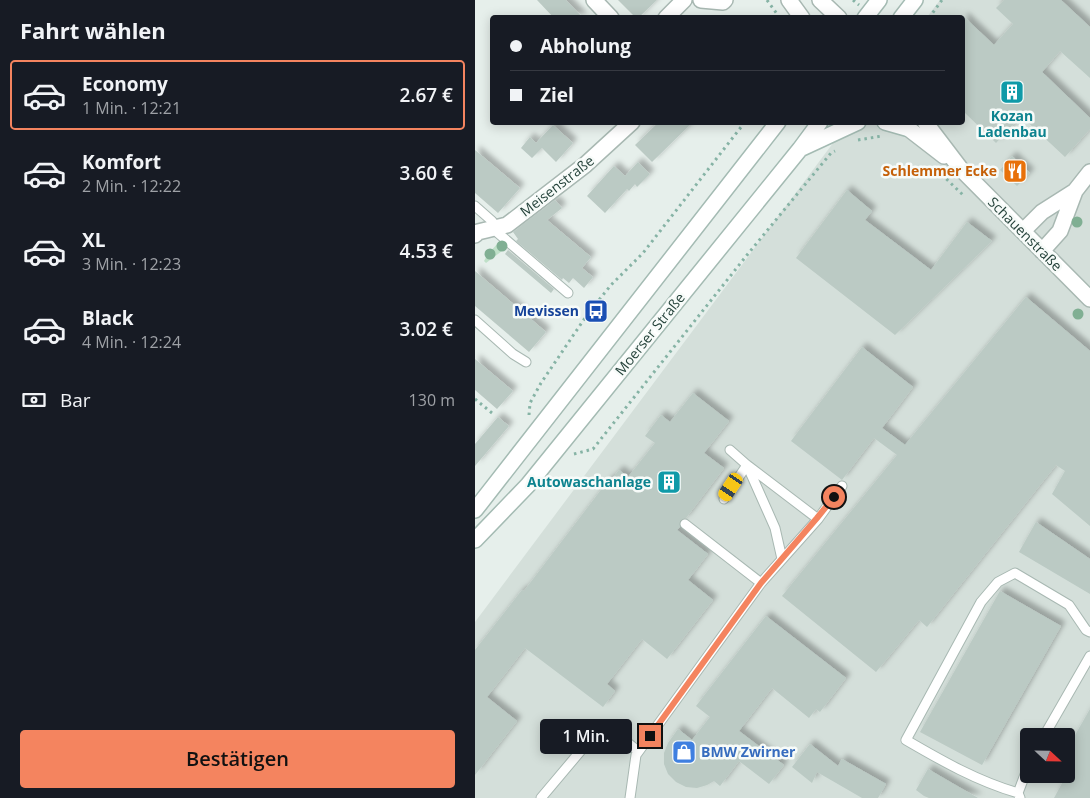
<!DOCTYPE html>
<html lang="de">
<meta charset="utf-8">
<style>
body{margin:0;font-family:"Open Sans",sans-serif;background:#242831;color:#f1f3f6;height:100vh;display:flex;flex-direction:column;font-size:19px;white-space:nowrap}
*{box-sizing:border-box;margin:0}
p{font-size:16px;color:#9ea1a6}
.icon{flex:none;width:28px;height:28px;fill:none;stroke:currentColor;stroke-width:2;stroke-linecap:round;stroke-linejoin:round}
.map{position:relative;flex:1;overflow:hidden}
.side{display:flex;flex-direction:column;background:#171b24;width:475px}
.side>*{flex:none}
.top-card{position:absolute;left:15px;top:15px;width:475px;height:110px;border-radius:5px;box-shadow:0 2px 12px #0003;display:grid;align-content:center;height:110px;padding:0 20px;background:#171b24}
.needle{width:32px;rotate:112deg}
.controls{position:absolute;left:545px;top:728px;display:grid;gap:10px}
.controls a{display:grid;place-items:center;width:55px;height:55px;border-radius:5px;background:#171b24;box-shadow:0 2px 12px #0003;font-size:25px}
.end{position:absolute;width:22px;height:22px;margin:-11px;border:6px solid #f4845f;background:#111;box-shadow:0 0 0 2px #111}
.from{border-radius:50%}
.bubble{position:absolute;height:35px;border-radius:5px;background:#171b24;box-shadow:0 2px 12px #0003;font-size:16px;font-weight:600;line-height:35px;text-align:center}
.car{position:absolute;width:15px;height:30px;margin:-15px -8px;border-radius:6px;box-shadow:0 0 4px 1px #0007;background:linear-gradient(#f5c518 24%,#345 0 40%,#f5c518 0 76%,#345 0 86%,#f5c518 0)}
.top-card b{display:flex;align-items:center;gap:18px;height:48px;font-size:19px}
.top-card b+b{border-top:1px solid #363941}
.top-card i{width:12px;height:12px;background:#f1f3f6}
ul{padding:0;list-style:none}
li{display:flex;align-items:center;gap:15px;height:70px;margin:0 10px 8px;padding:0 10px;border:2px solid transparent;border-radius:5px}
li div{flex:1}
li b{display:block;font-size:19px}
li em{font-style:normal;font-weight:600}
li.selected{border-color:#f4845f}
li>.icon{width:45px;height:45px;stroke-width:1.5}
h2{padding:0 20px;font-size:22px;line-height:60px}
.pay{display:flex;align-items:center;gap:12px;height:55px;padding:0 20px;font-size:19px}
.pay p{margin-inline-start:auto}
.button{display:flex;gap:10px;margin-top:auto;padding:10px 20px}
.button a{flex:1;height:58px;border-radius:5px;background:#f4845f;color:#111;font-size:20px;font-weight:600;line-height:58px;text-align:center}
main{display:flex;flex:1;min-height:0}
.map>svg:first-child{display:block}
.built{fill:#d4dfda;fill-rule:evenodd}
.green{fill:#bfe0c8}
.building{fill:#bbcac4;filter:url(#shadow)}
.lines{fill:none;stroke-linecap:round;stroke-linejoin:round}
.service-casing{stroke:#a8b8b2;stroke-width:11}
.minor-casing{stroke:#a8b8b2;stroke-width:18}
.secondary-casing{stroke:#a4bbb3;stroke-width:18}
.path{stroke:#86b3a5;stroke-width:3;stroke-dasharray:2.5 4;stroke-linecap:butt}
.service{stroke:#fff;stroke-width:9}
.minor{stroke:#fff;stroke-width:15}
.secondary{stroke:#fff;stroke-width:15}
.tree{fill:#80af93}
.route{stroke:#f4845f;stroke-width:6}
.labels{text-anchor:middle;stroke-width:5;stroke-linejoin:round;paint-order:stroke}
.culture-label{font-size:14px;font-weight:bold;fill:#0d838f;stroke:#f7fbf9}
.food-label{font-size:14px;font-weight:bold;fill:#c56008;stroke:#f7fbf9;text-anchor:end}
.street-label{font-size:14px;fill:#24423a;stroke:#f7fbf9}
.transit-label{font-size:14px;font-weight:bold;fill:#164399;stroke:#f7fbf9;text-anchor:end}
.shop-label{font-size:14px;font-weight:bold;fill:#366cbe;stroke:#f7fbf9;text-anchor:start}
</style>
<main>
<section class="side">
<h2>Fahrt wählen</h2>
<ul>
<li class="selected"><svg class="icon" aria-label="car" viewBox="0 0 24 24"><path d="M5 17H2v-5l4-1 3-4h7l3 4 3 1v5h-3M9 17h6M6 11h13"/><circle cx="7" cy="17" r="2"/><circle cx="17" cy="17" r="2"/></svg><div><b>Economy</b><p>1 Min. · 12:21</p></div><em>2.67 €</em></li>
<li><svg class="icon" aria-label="car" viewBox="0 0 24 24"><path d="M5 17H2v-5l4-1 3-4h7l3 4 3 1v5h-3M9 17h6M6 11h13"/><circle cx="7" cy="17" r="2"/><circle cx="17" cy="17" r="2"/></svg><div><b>Komfort</b><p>2 Min. · 12:22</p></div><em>3.60 €</em></li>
<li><svg class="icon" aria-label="car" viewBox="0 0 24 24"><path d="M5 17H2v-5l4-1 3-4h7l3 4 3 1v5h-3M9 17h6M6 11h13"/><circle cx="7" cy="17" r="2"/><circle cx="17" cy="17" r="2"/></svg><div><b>XL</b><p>3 Min. · 12:23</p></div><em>4.53 €</em></li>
<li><svg class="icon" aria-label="car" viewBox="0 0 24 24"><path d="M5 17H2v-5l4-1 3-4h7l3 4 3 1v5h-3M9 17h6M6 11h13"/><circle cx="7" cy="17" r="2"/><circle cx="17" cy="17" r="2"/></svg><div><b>Black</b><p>4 Min. · 12:24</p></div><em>3.02 €</em></li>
</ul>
<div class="pay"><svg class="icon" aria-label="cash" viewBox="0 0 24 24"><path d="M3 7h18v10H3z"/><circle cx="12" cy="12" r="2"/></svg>Bar<p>130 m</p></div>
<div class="button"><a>Bestätigen</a></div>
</section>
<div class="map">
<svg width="615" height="798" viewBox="0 0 615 798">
<defs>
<filter id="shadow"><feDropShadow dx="4.5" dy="-4.5" stdDeviation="2.5" flood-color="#0004"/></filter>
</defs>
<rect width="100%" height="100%" fill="#e6efeb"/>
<path class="built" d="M465 0H615V798H0V622L373 123 488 122V18L452 17ZM554 736H591V774H554Z"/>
<path class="green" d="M24 242 31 248 11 263 9 261 13 254Z"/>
<path class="building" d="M62 0H91L108 18H79Z
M143 0H182L163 18H161Z
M529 0H586L615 27V78L585 51 567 72 615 118V129L590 157 546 116 521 143 488 111V16L519 45 538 24 521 8Z
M184 122H218L177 162 160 145Z
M78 125 98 143 81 162 67 148 57 158 46 148 55 137 61 143Z
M0 150 45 188 23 213 0 193Z
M537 156 555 173 542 186 525 170Z
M163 162 175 174 162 187 160 184 154 191 152 189 130 213 112 196 139 166 150 176Z
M372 190 397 211 390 220 456 270 492 222 517 241 420 335 321 258Z
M80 200 87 208 72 220 116 257 107 268 118 277 109 288 98 278 94 283 88 278 87 280 41 241 43 239 38 232Z
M33 250 79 289 76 293 30 254Z
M0 271 71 332 54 352 0 306Z
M551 297 615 351V526L577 494 590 471 581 465 452 627 444 620 401 672 307 596 422 455 399 438 367 480 316 441 387 347 438 387 407 428 430 445Z
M0 359 38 391 22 409 0 390Z
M218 393 254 421 229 453 249 468 211 518 205 521V527L202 530 233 554 213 580 238 600 192 659 167 639 132 684 140 691 128 707 50 648 12 697 42 721 0 775V650L47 590 49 591 135 478 136 480 144 470 153 477 180 443 170 436 186 415 195 422Z
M23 417 34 426 0 466V444Z
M561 522 615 559V594L544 552Z
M525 591 586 626 507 765 445 732Z
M291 616 371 678 345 712 341 709 334 718 297 688 264 731 309 765 294 784 264 761 245 786 239 781 232 785 222 788 211 787 201 782 193 774 189 764V753L193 743 203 729 217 740 235 717 221 706Z
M615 709V798H579L591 776V751Z
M335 744 363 766 367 759 411 784 403 798H387L342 772 337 783 317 767Z
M453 769 477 783 503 798H454L449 796 441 790Z"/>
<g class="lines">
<g class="service-casing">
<path id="service" d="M0 206 17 221 23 233 93 293
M0 320 38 354 51 362
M255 450 272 465 343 519
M249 499 272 465 300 528 307 559
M210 524 286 583
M569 736 615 656
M543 793C502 781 467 761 431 740L506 602 523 582 540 573 594 605 611 630 615 632
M66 798 119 735C138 726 148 740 163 751
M155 798 161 755 286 583 343 519 367 486
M545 798 543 793 554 764"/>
</g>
<g class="minor-casing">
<path id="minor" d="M119 0 136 18
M226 0 248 2 250 0
M314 0 327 18
M345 0 364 18
M191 18 209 0
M425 122 469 156
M450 122 485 168 615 299
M548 231 567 212 600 191
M0 235 3 232 32 225 110 165 157 122
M567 251 585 231 600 191 615 172"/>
</g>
<g class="secondary-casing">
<path id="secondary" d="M390 18 404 0
M426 18 440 0
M410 122 431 128
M327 148 383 122
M0 510 303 122
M0 540 53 485 325 149 345 122"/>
</g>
<path class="path" d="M292 0 305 18
M378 0 384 5
M454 18 467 0
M383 140 407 136
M462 170 488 195
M0 399 17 413
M54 415 55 403 66 383 112 315 136 285 168 253 270 122
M99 454 118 449 272 255 356 153 360 151"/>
<use href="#service" class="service"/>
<use href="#minor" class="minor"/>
<use href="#secondary" class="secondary"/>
</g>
<g class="tree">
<circle cx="602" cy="222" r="5.5"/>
<circle cx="27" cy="246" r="5.5"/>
<circle cx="15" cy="254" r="5.5"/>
<circle cx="603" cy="314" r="5.5"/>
</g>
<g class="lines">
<path class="route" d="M175 736 286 583 342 518 359 497"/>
</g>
<defs>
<g id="building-square" transform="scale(1.25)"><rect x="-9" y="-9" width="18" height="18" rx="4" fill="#0f9aa8" stroke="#f7fbf9"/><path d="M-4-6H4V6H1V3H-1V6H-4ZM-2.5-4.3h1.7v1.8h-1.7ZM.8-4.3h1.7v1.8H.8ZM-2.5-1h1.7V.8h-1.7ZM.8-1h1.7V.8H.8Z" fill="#fff"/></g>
<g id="restaurant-square" transform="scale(1.25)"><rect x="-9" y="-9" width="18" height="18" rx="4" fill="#e8710a" stroke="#f7fbf9"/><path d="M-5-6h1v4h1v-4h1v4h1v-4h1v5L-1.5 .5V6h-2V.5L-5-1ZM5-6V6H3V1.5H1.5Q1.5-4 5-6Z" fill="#fff"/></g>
<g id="bus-square" transform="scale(1.25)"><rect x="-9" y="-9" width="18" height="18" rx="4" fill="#1a4fb4" stroke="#f7fbf9"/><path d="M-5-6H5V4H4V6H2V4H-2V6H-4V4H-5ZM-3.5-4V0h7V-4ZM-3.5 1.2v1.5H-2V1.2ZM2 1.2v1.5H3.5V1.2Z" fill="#fff"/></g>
<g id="shop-square" transform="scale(1.25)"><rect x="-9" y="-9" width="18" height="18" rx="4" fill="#3f7fe0" stroke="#f7fbf9"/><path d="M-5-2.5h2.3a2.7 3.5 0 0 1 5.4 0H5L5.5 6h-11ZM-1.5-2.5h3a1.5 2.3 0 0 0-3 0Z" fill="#fff"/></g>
</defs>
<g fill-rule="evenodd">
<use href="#building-square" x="537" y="92"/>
<use href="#restaurant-square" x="540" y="171"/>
<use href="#bus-square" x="121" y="311"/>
<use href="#building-square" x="194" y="482"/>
<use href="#shop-square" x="209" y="752"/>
</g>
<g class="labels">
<g class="culture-label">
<text x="537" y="121">Kozan<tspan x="537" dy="16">Ladenbau</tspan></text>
<text x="176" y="487" text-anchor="end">Autowaschanlage</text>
</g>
<g class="food-label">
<text x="522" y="176">Schlemmer Ecke</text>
</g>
<g class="street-label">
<text transform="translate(82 186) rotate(-38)" y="5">Meisenstraße</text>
<text transform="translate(550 234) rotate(45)" y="5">Schauenstraße</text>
<text transform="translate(175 334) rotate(-51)" y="5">Moerser Straße</text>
</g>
<g class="transit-label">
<text x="104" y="316">Mevissen</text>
</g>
<g class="shop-label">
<text x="226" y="757">BMW Zwirner</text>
</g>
</g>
</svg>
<div class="controls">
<a><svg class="needle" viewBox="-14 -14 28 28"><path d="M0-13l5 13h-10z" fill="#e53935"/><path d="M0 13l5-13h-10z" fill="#9ea1a6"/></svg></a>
</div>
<i class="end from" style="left:359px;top:497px"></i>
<i class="end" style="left:175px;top:736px"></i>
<div class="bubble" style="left:65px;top:719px;width:92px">1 Min.</div>
<i class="car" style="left:256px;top:487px;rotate:214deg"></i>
<div class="top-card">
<b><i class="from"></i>Abholung</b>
<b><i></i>Ziel</b>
</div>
</div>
</main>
